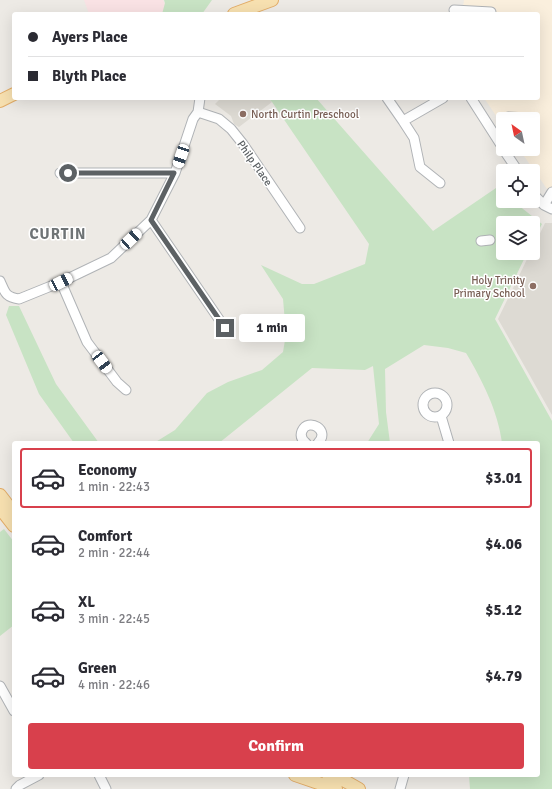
<!DOCTYPE html>
<meta charset="utf-8">
<style>
body{margin:0;font-family:Signika,sans-serif;background:#f2f2f3;color:#2b2b33;height:100vh;display:flex;flex-direction:column;font-size:15px;white-space:nowrap}
*{box-sizing:border-box;margin:0}
p{font-size:13px;color:#7c7c81}
.icon{flex:none;width:22px;height:22px;fill:none;stroke:currentColor;stroke-width:2;stroke-linecap:round;stroke-linejoin:round}
.map{position:relative;flex:1;overflow:hidden}
.sheet{position:absolute;left:12px;top:441px;width:528px;height:336px;display:flex;flex-direction:column;background:#fff;border-radius:4px;box-shadow:0 4px 16px #0002}
.sheet>*{flex:none}
.banner{position:absolute;left:12px;top:12px;width:528px;height:88px;border-radius:4px;box-shadow:0 4px 16px #0002;display:grid;align-content:center;height:88px;padding:0 16px;background:#fff}
.needle{width:26px;rotate:327deg}
.fabs{position:absolute;left:496px;top:112px;display:grid;gap:8px}
.fabs a{display:grid;place-items:center;width:44px;height:44px;border-radius:4px;background:#fff;box-shadow:0 4px 16px #0002;font-size:20px}
.end{position:absolute;width:18px;height:18px;margin:-9px;border:5px solid #5c6164;background:#fff;box-shadow:0 0 0 2px #fff}
.from{border-radius:50%}
.bubble{position:absolute;height:28px;border-radius:4px;background:#fff;box-shadow:0 4px 16px #0002;font-size:13px;font-weight:700;line-height:28px;text-align:center}
.car{position:absolute;width:12px;height:24px;margin:-12px -6px;border-radius:5px;box-shadow:0 0 3px 1px #0007;background:linear-gradient(#fff 24%,#345 0 40%,#fff 0 76%,#345 0 86%,#fff 0)}
.banner b{display:flex;align-items:center;gap:14px;height:38px;font-size:15px}
.banner b+b{border-top:1px solid #e1e1e2}
.banner i{width:10px;height:10px;background:#2b2b33}
ul{padding:7px 0 0;list-style:none}
li{display:flex;align-items:center;gap:12px;height:60px;margin:0 8px 6px;padding:0 8px;border:2px solid transparent;border-radius:4px}
li div{flex:1}
li b{display:block;font-size:15px}
li em{font-style:normal;font-weight:700}
li.current{border-color:#d8404c}
li>.icon{width:36px;height:36px;stroke-width:1.5}
.action{display:flex;gap:8px;margin-top:auto;padding:8px 16px}
.action a{flex:1;height:46px;border-radius:4px;background:#d8404c;color:#fff;font-size:16px;font-weight:700;line-height:46px;text-align:center}
.map>svg:first-child{display:block}
.commercial{fill:#faefdd}
.education{fill:#dddad3}
.medical{fill:#f9e2e4}
.green{fill:#c8e3c4}
.lines{fill:none;stroke-linecap:round;stroke-linejoin:round}
.minor-casing{stroke:#b0b3b6;stroke-width:11}
.major-casing{stroke:#e3ad68;stroke-width:14}
.minor{stroke:#fff;stroke-width:9}
.major{stroke:#f7e0b0;stroke-width:12}
.route{stroke:#5c6164;stroke-width:5}
.education-dot{fill:#8d6e63;stroke:#fff;stroke-width:1.5}
.labels{text-anchor:middle;stroke-width:3;stroke-linejoin:round;paint-order:stroke}
.education-label{font-size:11px;fill:#785e54;stroke:#fff;text-anchor:start}
.street-label{font-size:11px;fill:#5c6164;stroke:#fff}
.district-label{font-size:15px;font-weight:bold;letter-spacing:1px;fill:#6e7375;stroke:#fff}
</style>
<div class="map">
<svg width="552" height="789" viewBox="0 0 552 789">
<rect width="100%" height="100%" fill="#edeae5"/>
<path class="commercial" d="M464 0H552V196L519 149H533V119H503V126L484 98H538V14H462Z"/>
<path class="education" d="M215 98H268L272 102 239 127 234 124 231 116 215 104 219 100Z
M545 223H552V415L498 319 530 253H533V248Z"/>
<path class="medical" d="M84 0H163L169 14H89Z"/>
<path class="green" d="M164 0H212L202 14H162L165 3Z
M268 98H316L433 231 496 188 503 193V201H513L542 224 533 241V223H503V253H527L495 319 552 421V789H470L469 775H538V443H502C498 411 482 380 466 353L448 348 424 345 385 369 386 412 390 443H367L379 424 373 366 365 370 312 368 219 443H154L175 430 207 393 228 382 262 370 283 352 286 334 283 299 261 265 302 284H314L365 264 369 244 272 102Z
M9 306H19L56 384 99 443H74L39 394 6 315Z
M4 529 14 542V625L0 636V532Z"/>
<g class="lines">
<g class="minor-casing">
<path id="minor" d="M454 10 491 12
M387 98 403 121 414 138 420 167 440 183
M471 98 503 148
M198 112 219 119 231 129 243 144 300 228
M508 119V117L528 118
M403 121 443 98
M503 149 518 171
M60 173H175
M533 194 544 205 552 209
M544 205 552 192
M151 220 225 328
M481 241 490 240
M0 281C5 292 5 297 19 299L61 282 111 258 151 220 175 173 193 119 198 112 200 98
M61 282 87 342 117 382 126 390
M423 405a12 12 0 1 1 24 0a12 12 0 1 1-24 0Z
M441 416 449 443
M306 443C302 440 300 436 302 431 308 417 331 430 318 443
M0 686 14 711
M99 775 106 789
M16 789 20 785 39 775
M400 789 404 775"/>
</g>
<g class="major-casing">
<path id="major" d="M234 14 272 0
M0 101 14 94
M0 495 13 512
M0 508 14 526
M295 775 336 789
M328 775 345 781 359 789"/>
</g>
<use href="#minor" class="minor"/>
<use href="#major" class="major"/>
</g>
<g class="lines">
<path class="route" d="M68 173H174L151 220 225 328"/>
</g>
<g class="education-dot">
<circle cx="243" cy="114" r="4"/>
<circle cx="533" cy="286" r="4"/>
</g>
<g class="labels">
<g class="education-label">
<text x="251" y="118">North Curtin Preschool</text>
<text x="525" y="284" text-anchor="end">Holy Trinity<tspan x="525" dy="13">Primary School</tspan></text>
</g>
<g class="street-label">
<text transform="translate(255 163) rotate(55)" y="4">Philp Place</text>
</g>
<g class="district-label">
<text x="58" y="239">CURTIN</text>
</g>
</g>
</svg>
<div class="fabs">
<a><svg class="needle" viewBox="-14 -14 28 28"><path d="M0-13l5 13h-10z" fill="#e53935"/><path d="M0 13l5-13h-10z" fill="#7c7c81"/></svg></a>
<a><svg class="icon" aria-label="locate" viewBox="0 0 24 24"><circle cx="12" cy="12" r="6"/><path d="M12 2v4M12 18v4M2 12h4M18 12h4"/></svg></a>
<a><svg class="icon" aria-label="layers" viewBox="0 0 24 24"><path d="M12 4l9 5-9 5-9-5zM3 14l9 5 9-5"/></svg></a>
</div>
<i class="end from" style="left:68px;top:173px"></i>
<i class="end" style="left:225px;top:328px"></i>
<div class="bubble" style="left:239px;top:314px;width:66px">1 min</div>
<i class="car" style="left:181px;top:156px;rotate:199deg"></i>
<i class="car" style="left:131px;top:239px;rotate:47deg"></i>
<i class="car" style="left:61px;top:282px;rotate:64deg"></i>
<i class="car" style="left:102px;top:362px;rotate:143deg"></i>
<div class="banner">
<b><i class="from"></i>Ayers Place</b>
<b><i></i>Blyth Place</b>
</div>
<section class="sheet">
<ul>
<li class="current"><svg class="icon" aria-label="car" viewBox="0 0 24 24"><path d="M5 17H2v-5l4-1 3-4h7l3 4 3 1v5h-3M9 17h6M6 11h13"/><circle cx="7" cy="17" r="2"/><circle cx="17" cy="17" r="2"/></svg><div><b>Economy</b><p>1 min · 22:43</p></div><em>$3.01</em></li>
<li><svg class="icon" aria-label="car" viewBox="0 0 24 24"><path d="M5 17H2v-5l4-1 3-4h7l3 4 3 1v5h-3M9 17h6M6 11h13"/><circle cx="7" cy="17" r="2"/><circle cx="17" cy="17" r="2"/></svg><div><b>Comfort</b><p>2 min · 22:44</p></div><em>$4.06</em></li>
<li><svg class="icon" aria-label="car" viewBox="0 0 24 24"><path d="M5 17H2v-5l4-1 3-4h7l3 4 3 1v5h-3M9 17h6M6 11h13"/><circle cx="7" cy="17" r="2"/><circle cx="17" cy="17" r="2"/></svg><div><b>XL</b><p>3 min · 22:45</p></div><em>$5.12</em></li>
<li><svg class="icon" aria-label="car" viewBox="0 0 24 24"><path d="M5 17H2v-5l4-1 3-4h7l3 4 3 1v5h-3M9 17h6M6 11h13"/><circle cx="7" cy="17" r="2"/><circle cx="17" cy="17" r="2"/></svg><div><b>Green</b><p>4 min · 22:46</p></div><em>$4.79</em></li>
</ul>
<div class="action"><a>Confirm</a></div>
</section>
</div>
